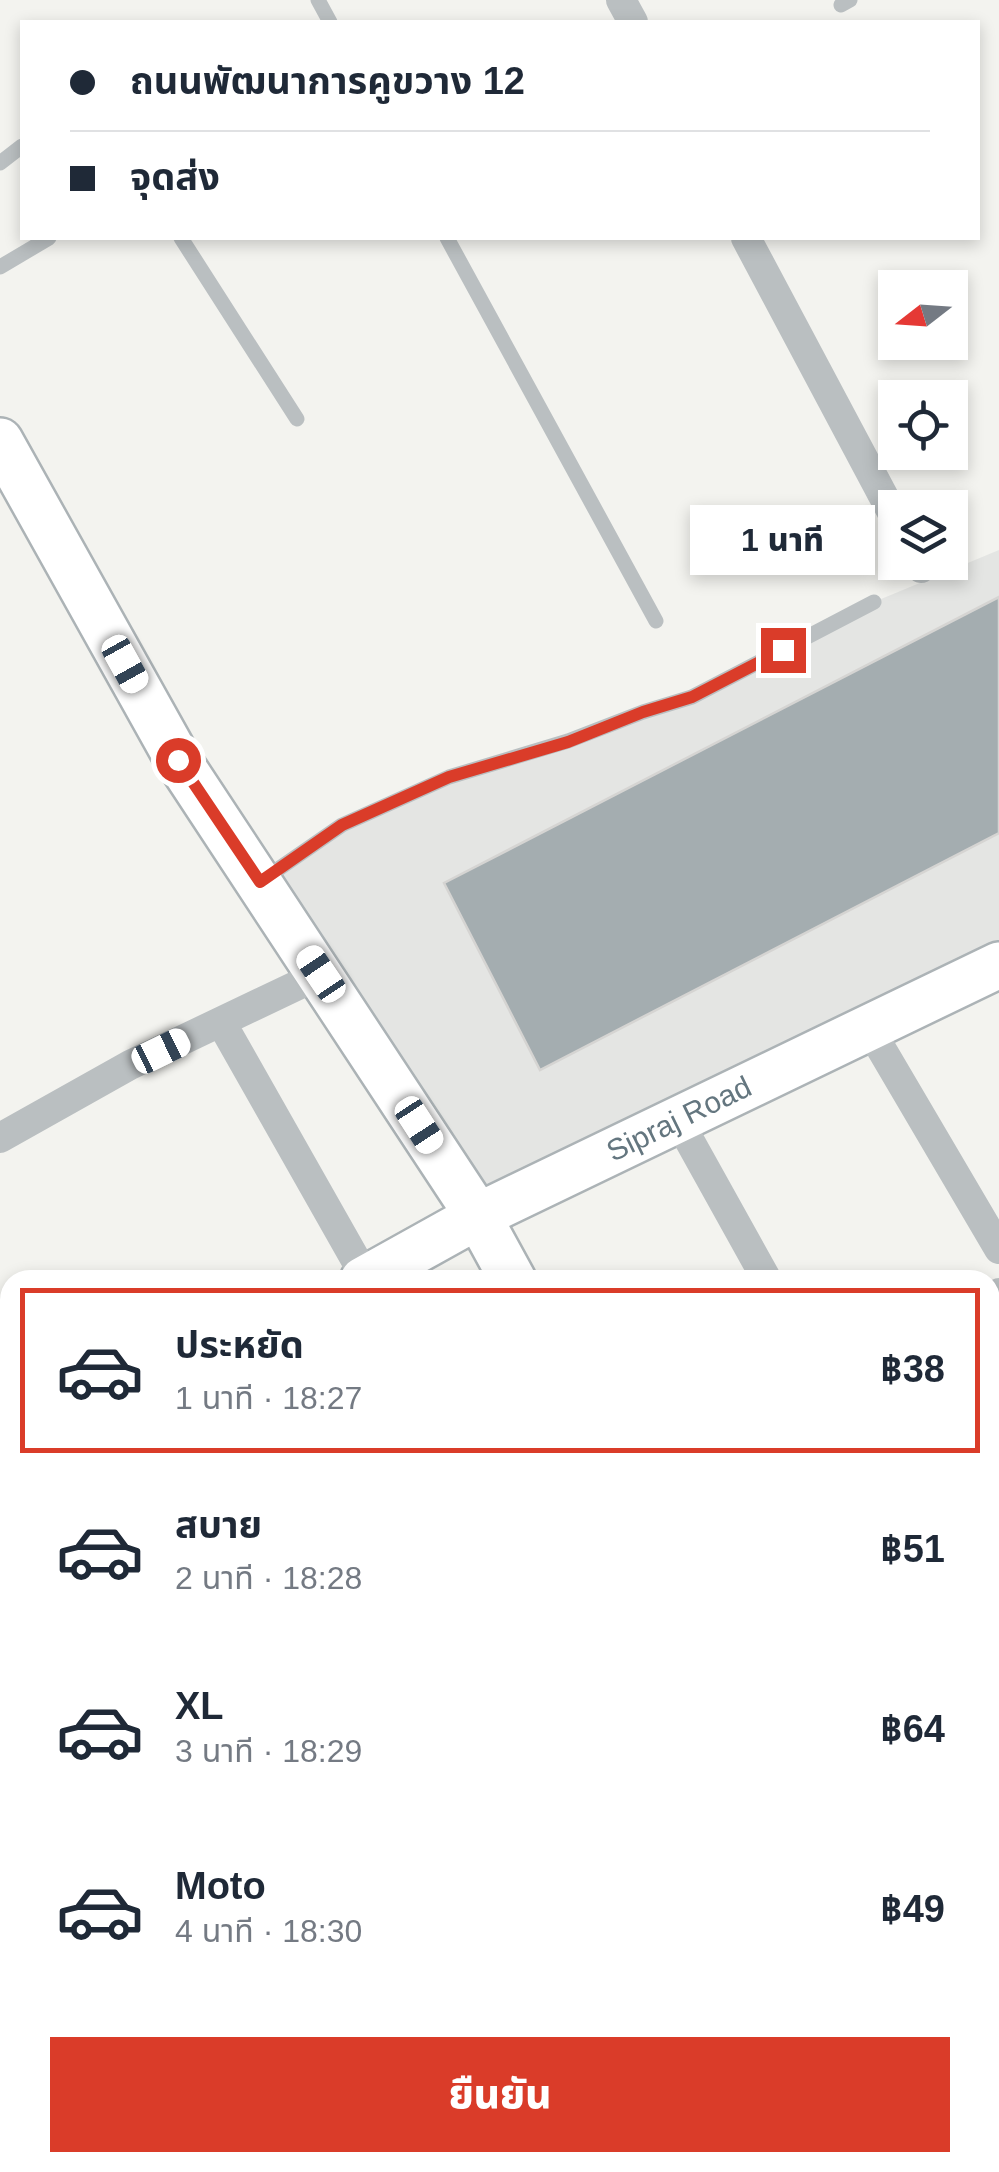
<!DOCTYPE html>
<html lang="th">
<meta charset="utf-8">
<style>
body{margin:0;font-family:Arial,"Noto Sans Thai",sans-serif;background:#f2f2f3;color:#1f2937;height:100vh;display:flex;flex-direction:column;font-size:38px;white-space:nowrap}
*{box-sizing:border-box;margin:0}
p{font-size:32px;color:#747a83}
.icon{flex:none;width:55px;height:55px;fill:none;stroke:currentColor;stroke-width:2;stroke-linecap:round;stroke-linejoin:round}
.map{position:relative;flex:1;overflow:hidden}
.sheet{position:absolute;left:0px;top:1270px;width:1000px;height:902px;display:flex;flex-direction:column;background:#fff;border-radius:30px 30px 0 0;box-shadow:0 5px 15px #0003}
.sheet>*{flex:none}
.guide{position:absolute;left:20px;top:20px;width:960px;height:220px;border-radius:0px;box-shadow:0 5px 15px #0003;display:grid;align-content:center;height:220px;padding:0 50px;background:#fff}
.needle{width:65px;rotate:253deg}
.controls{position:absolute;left:878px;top:270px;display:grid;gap:20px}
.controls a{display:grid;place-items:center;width:90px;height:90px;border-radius:0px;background:#fff;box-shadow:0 5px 15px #0003;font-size:50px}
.end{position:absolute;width:45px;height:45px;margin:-22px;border:12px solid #da3c29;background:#fff;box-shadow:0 0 0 5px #fff}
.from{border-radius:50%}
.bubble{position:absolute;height:70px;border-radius:0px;background:#fff;box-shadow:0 5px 15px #0003;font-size:32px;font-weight:800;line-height:70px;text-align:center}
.car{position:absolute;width:30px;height:60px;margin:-30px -15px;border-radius:12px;box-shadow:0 0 8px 2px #0007;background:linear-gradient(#fff 24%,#345 0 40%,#fff 0 76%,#345 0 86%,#fff 0)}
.guide b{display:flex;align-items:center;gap:35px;height:95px;font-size:38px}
.guide b+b{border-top:2px solid #e0e1e3}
.guide i{width:25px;height:25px;background:#1f2937}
ul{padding:18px 0 0;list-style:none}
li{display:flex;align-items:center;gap:30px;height:165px;margin:0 20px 15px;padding:0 30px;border:5px solid transparent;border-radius:0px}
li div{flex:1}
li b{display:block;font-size:38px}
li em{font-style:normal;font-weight:800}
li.active{border-color:#da3c29}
li>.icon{width:90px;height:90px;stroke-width:1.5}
.primary-button{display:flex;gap:20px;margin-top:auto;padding:20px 50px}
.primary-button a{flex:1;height:115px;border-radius:0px;background:#da3c29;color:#fff;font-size:40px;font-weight:800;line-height:115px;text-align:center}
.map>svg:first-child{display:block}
.built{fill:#e4e5e3}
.building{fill:#a4adb0;stroke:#d5d4d2;stroke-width:2.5}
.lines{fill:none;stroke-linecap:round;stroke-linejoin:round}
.secondary-casing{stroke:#acb3b6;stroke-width:50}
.lane{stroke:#babfc1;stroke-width:15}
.street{stroke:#babfc1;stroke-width:30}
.secondary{stroke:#fff;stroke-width:45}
.route{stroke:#da3c29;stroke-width:12}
.labels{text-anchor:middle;stroke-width:10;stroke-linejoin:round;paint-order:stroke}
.street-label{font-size:30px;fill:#64767f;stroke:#fff}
</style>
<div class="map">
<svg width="999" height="2172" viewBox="0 0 999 2172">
<rect width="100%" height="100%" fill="#f3f3ef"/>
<path class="built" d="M999 550V965L478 1216 260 882 342 825 449 777 643 712 874 602Z"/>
<path class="building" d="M999 597V833L540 1070 444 883Z
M10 1664V1765L0 1745V1669Z"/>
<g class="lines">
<g class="secondary-casing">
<path id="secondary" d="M0 441 178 760 478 1216 513 1280
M363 1280 478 1216 999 965
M0 1482 10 1476
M990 1567 999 1563
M0 2126 10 2120
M328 2162 333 2172
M977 2162 982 2172"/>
</g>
<path class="lane" d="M318 0 330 22
M841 5 850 0
M0 163 22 146
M181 238 297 419
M447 238 656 621
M0 267 49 238
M261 881 342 825 449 777 568 741 643 712 692 697 874 602"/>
<path class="street" d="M621 0 633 22
M746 238 895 518
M918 562 921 568
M221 1022 366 1278
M869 1028 999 1249
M678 1120 767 1280
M0 1138 130 1065 321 974
M990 1298 999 1293
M0 1366 10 1386
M0 2087 10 2106"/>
<use href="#secondary" class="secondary"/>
</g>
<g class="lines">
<path class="route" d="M178 760 260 882 342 825 449 777 568 742 643 712 692 697 783 650"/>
</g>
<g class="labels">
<g class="street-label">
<text transform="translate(679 1119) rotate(-26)" y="10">Sipraj Road</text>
</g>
</g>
</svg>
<div class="controls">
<a><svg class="needle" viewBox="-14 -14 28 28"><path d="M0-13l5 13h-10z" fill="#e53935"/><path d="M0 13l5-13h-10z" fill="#747a83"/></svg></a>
<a><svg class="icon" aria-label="locate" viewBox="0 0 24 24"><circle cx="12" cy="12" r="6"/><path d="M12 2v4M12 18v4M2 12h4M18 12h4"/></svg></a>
<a><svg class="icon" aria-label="layers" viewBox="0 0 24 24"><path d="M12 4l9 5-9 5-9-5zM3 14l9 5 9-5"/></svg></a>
</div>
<i class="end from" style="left:178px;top:760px"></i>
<i class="end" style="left:783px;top:650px"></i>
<div class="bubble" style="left:690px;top:505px;width:185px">1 นาที</div>
<i class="car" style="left:125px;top:664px;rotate:151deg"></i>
<i class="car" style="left:321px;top:974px;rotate:326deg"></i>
<i class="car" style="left:161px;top:1051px;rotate:64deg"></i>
<i class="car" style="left:419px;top:1125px;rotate:147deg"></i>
<div class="guide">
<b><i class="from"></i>ถนนพัฒนาการคูขวาง 12</b>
<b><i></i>จุดส่ง</b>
</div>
<section class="sheet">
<ul>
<li class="active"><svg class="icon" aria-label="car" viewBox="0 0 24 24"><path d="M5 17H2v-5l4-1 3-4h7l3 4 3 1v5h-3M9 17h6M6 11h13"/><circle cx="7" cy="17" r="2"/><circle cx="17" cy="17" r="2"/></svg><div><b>ประหยัด</b><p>1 นาที · 18:27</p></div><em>฿38</em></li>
<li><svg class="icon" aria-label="car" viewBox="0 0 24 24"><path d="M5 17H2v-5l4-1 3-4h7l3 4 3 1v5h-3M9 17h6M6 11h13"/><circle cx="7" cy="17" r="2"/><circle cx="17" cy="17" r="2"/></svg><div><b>สบาย</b><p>2 นาที · 18:28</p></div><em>฿51</em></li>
<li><svg class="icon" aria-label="car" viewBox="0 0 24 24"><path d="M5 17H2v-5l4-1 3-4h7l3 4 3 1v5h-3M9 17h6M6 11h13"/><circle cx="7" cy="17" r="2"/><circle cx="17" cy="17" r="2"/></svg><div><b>XL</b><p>3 นาที · 18:29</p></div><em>฿64</em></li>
<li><svg class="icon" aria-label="car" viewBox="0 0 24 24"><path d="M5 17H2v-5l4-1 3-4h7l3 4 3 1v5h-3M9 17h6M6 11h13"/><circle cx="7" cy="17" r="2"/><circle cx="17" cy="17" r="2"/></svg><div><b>Moto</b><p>4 นาที · 18:30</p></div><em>฿49</em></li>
</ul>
<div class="primary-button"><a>ยืนยัน</a></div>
</section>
</div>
